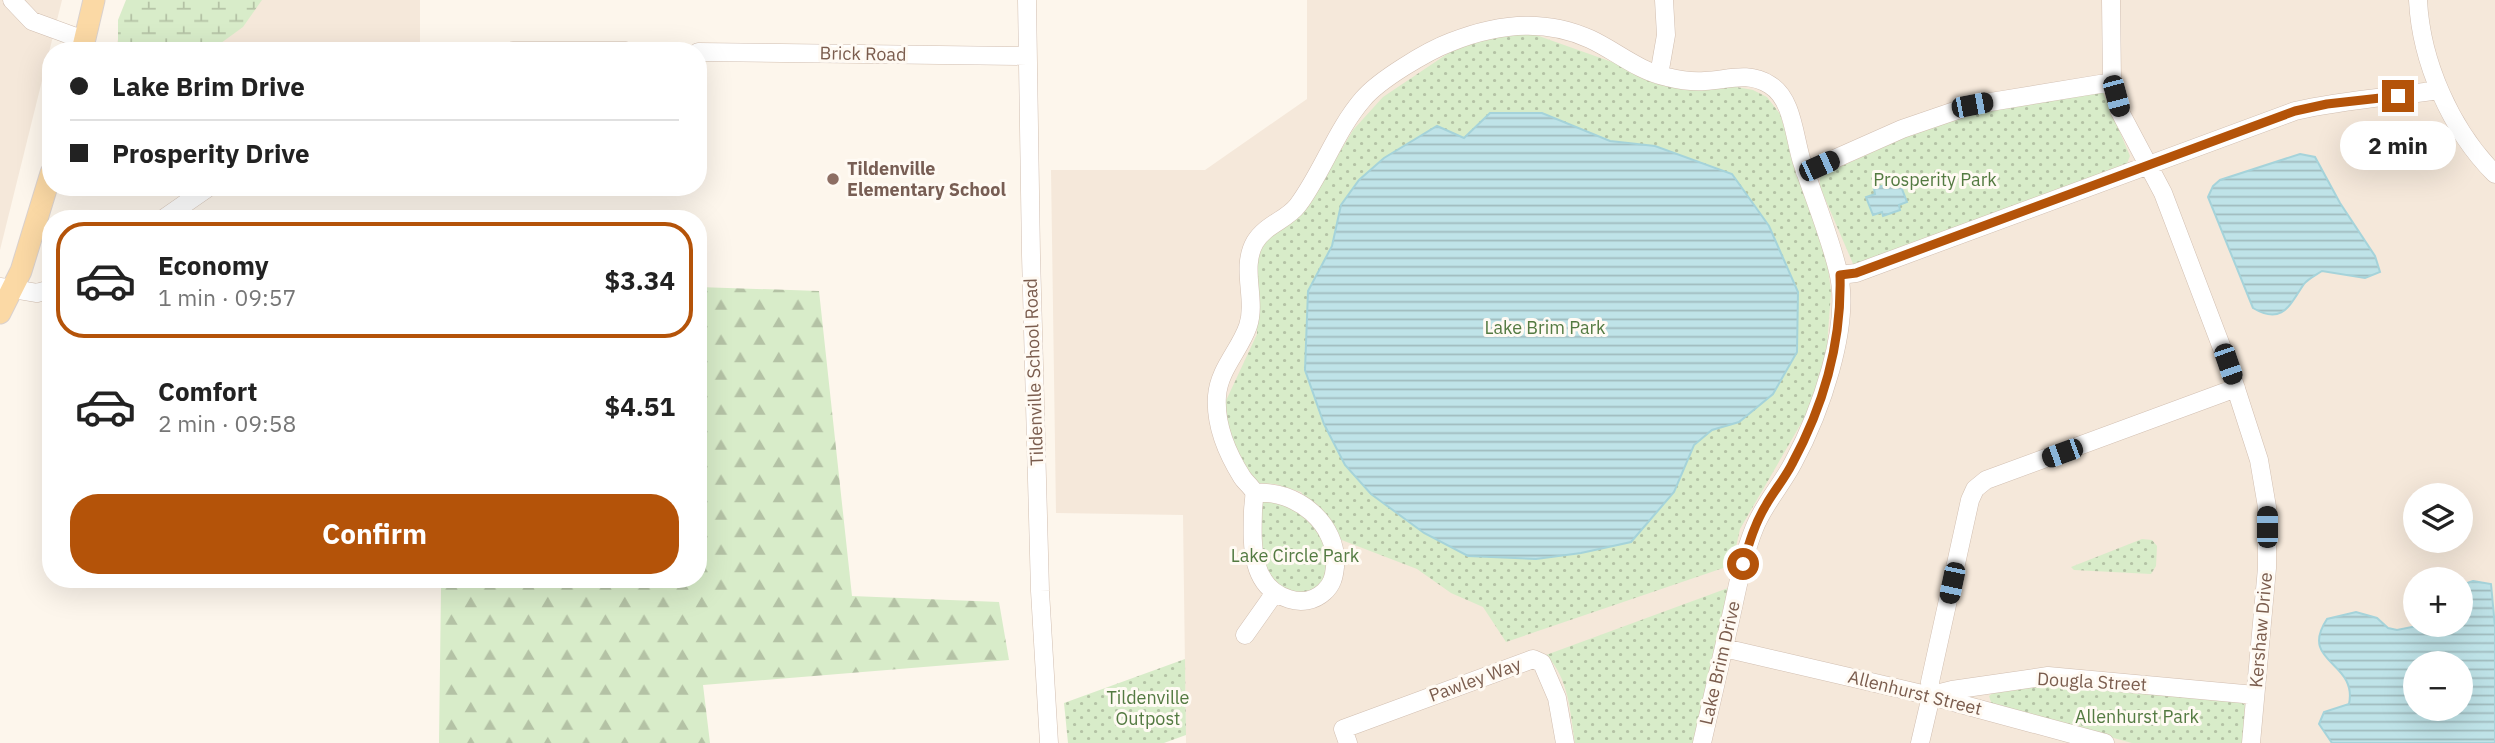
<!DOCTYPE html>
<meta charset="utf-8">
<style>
body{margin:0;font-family:"IBM Plex Sans",sans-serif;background:#f2f2f2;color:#222;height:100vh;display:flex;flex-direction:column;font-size:26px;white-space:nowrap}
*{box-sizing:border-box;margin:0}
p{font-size:23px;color:#767676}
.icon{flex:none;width:38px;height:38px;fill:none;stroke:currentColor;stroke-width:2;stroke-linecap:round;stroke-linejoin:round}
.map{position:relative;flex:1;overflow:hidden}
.sheet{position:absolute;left:42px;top:210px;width:665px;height:378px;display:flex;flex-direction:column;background:#fff;border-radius:28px;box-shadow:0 7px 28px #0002}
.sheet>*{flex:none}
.top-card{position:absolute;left:42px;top:42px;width:665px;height:154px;border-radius:28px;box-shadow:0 7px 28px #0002;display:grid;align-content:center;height:154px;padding:0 28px;background:#fff}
.controls{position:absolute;left:2403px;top:483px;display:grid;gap:14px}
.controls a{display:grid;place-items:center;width:70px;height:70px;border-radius:50%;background:#fff;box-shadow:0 7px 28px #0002;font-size:35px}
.end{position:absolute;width:32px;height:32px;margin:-16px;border:9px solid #b45309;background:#fff;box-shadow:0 0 0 4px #fff}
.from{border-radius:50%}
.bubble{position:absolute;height:49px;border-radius:24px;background:#fff;box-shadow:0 7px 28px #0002;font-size:23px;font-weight:700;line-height:49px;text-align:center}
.car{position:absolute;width:21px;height:42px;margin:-21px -10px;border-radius:9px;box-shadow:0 0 5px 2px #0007;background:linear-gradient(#222 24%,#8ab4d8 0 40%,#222 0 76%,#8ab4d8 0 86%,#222 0)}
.top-card b{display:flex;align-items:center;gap:24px;height:66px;font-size:26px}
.top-card b+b{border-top:2px solid #e0e0e0}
.top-card i{width:18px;height:18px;background:#222}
ul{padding:12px 0 0;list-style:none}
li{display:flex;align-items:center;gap:21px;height:116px;margin:0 14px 10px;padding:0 14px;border:4px solid transparent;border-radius:28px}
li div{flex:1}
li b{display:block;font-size:26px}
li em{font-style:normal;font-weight:700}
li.on{border-color:#b45309}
li>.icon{width:63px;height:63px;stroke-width:1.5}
.button{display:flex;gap:14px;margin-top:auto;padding:14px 28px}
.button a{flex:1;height:80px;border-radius:28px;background:#b45309;color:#fff;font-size:28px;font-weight:700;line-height:80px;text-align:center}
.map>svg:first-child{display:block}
.residential{fill:#f5e8da;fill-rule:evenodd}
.forest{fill:url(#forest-firs)}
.wetland{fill:url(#wetland-marsh)}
.park{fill:url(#park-dots)}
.water{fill:url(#water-rules);stroke:#a5d3da;stroke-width:2;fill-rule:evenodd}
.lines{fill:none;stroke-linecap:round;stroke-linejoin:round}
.minor-casing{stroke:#d1beb0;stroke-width:19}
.major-casing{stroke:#dad1cd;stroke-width:23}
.minor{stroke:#fff;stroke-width:18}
.major{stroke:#fbd9a5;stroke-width:21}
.route{stroke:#b45309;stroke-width:9}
.education-dot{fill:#8d6e63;stroke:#fffaf3;stroke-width:2.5}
.labels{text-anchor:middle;stroke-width:6;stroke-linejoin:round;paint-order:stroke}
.street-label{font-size:18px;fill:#7a5c4d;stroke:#fffaf3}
.education-label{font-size:18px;font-weight:bold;fill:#785e54;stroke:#fffaf3;text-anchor:start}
.park-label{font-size:18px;fill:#537a41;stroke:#fffaf3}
</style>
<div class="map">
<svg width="2495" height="743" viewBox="0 0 2495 743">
<defs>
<pattern id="forest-firs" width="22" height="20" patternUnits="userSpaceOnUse" patternTransform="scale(1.75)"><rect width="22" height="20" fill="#d8ecc9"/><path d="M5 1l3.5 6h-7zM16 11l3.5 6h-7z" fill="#b4c2a5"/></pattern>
<pattern id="wetland-marsh" width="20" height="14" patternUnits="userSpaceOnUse" patternTransform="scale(1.75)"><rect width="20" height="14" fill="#d8ecc9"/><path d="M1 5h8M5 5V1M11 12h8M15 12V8" fill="none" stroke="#b4c2a5"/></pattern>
<pattern id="park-dots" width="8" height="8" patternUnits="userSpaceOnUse" patternTransform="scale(1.75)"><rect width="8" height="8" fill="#d8ecc9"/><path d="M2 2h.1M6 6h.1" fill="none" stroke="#b4c2a5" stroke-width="1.8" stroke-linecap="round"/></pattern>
<pattern id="water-rules" width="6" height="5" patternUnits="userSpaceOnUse" patternTransform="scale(1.75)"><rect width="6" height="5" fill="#bfe3e8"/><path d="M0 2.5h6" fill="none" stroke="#a0bbbe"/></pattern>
</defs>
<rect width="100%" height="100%" fill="#fdf6ec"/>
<path class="residential" d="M0 0H62L0 250Z
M128 0H420V51H115Z
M1307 0H2495V743H1186L1183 515 1056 513 1051 170H1205L1307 99ZM2415 495H2460V541H2415ZM2415 579H2460V625H2415ZM2415 663H2460V709H2415Z"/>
<path class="forest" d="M698 287 819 291 852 596 999 602 1009 660 703 685 710 743H439L441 588 415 579H698Z"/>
<path class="wetland" d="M126 0H262L243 27 210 51H118V20Z"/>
<path class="park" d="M1522 30 1626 67 1753 90 1767 97 1780 114 1828 266 1831 293 1826 359 1806 415 1740 529 1732 565 1506 642 1483 607 1451 593 1417 569 1339 539 1301 492 1275 484 1253 483 1233 449 1224 405 1257 334 1256 260 1271 229 1298 212 1337 157 1353 130 1383 97 1459 46Z
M2103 92 2130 156 2126 166 1854 266 1820 187V176L1917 132 1986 110Z
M1268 499 1313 518C1318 528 1326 541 1328 553 1336 601 1280 608 1263 562 1260 552 1261 515 1262 503Z
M2142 539 2152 540 2157 546 2156 566 2151 574 2074 570 2071 567Z
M1728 588 1693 743H1575C1570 712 1569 678 1546 655Z
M1185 659 1186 735 1164 743H1068L1064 703Z
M2046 683 2238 700 2245 705 2243 743H2132L1992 705 1989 696 1995 691Z"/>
<path class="water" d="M1490 113H1542L1610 141 1655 146 1732 174 1769 226 1798 292 1797 352 1773 394 1739 422 1712 430 1694 445 1674 492 1631 542 1581 553 1536 559 1468 556 1424 533 1371 494 1345 465 1324 424 1305 370 1308 291 1332 246 1341 205 1359 180 1384 158 1437 126 1464 138Z
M2300 154 2315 157 2340 203 2375 256 2380 272 2365 278 2322 271C2316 275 2308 279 2304 284 2290 304 2283 326 2253 308L2208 197 2213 186 2220 180Z
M1890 183 1892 187 1900 184 1907 202 1899 205 1900 210 1883 216 1882 212 1873 215 1866 197 1875 194 1874 189Z
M2473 581 2491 584 2495 627V743H2332L2319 724 2324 712 2349 704C2358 661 2298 663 2327 619L2356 612 2377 618 2388 628 2397 630 2422 625H2460L2461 585ZM2460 663V709H2415V663Z"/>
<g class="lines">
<g class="minor-casing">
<path id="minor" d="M12 0 32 21 84 40
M1027 0 1031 255 1040 591 1049 743
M2111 0 2112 82 2119 110 2163 193 2228 364 2259 460 2267 507V568L2251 743
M2418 0C2421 62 2451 130 2495 174
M513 51H626
M698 52 1027 56
M1659 75 1666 35 1664 0
M1805 172 1902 129 1972 105 2112 82
M163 219 209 187
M1840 275 1856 273 2295 111C2342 100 2391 97 2439 90
M0 287 37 293 51 289
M1255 493C1296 489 1339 524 1335 567 1334 577 1332 585 1324 592 1314 601 1301 603 1289 599 1250 587 1252 545 1253 511 1253 506 1255 496 1254 492 1251 486 1245 482 1242 477 1227 453 1215 424 1217 396 1219 369 1240 350 1248 326 1257 299 1240 268 1255 242 1266 224 1287 220 1298 205 1322 173 1336 130 1363 99 1379 80 1427 51 1451 42 1496 24 1544 18 1590 39 1616 51 1638 71 1667 77 1679 80 1693 82 1705 81 1728 80 1748 71 1770 85 1793 99 1794 137 1802 162 1814 198 1829 234 1838 271 1852 326 1819 415 1793 463 1781 486 1763 505 1754 529 1743 556 1738 585 1732 612 1722 656 1712 699 1702 743
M1245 635 1274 594
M1724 648 1931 696 2105 743
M1932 695 1952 690 2048 676 2255 695
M1348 743 1343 729 1533 659 1542 663 1557 698 1565 743
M1920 743 1931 696 1930 682 1970 500 1975 489 1986 480 2236 388"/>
</g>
<g class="major-casing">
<path id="major" d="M82 51 94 0
M0 313 21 271 51 173"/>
</g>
<use href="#minor" class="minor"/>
<use href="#major" class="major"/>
</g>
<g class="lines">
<path class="route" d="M1743 564C1749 543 1755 523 1766 505 1774 491 1785 478 1792 464 1824 405 1842 342 1840 275L1856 273 2295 111 2327 104 2398 96"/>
</g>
<circle class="education-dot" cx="833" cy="179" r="7"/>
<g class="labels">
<g class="street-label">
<text transform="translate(863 54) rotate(1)" y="6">Brick Road</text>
<text transform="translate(1034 372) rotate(-92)" y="6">Tildenville School Road</text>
<text transform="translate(2261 630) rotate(-85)" y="6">Kershaw Drive</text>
<text transform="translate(1720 663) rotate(-77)" y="6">Lake Brim Drive</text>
<text transform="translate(1475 680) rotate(-20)" y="6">Pawley Way</text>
<text transform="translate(2092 682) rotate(3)" y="6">Dougla Street</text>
<text transform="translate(1915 693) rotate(14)" y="6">Allenhurst Street</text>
</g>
<g class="education-label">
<text x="847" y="175">Tildenville<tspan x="847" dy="21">Elementary School</tspan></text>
</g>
<g class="park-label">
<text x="1935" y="186">Prosperity Park</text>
<text x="1545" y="334">Lake Brim Park</text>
<text x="1295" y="562">Lake Circle Park</text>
<text x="1148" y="704">Tildenville<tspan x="1148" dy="21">Outpost</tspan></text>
<text x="2137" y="723">Allenhurst Park</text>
</g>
</g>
</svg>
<div class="controls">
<a><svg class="icon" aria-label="layers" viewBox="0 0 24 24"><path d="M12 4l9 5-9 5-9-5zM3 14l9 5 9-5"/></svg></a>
<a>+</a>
<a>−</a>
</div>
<i class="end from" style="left:1743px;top:564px"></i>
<i class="end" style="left:2398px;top:96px"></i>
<div class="bubble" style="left:2340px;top:121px;width:116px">2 min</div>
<i class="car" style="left:2116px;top:96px;rotate:165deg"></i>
<i class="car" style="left:1972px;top:105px;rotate:79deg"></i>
<i class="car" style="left:1819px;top:166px;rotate:66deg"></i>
<i class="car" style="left:2228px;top:364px;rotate:161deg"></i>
<i class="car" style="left:2062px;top:453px;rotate:250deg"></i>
<i class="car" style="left:2267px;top:527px;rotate:0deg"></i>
<i class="car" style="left:1952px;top:583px;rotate:192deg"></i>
<div class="top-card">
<b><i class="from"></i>Lake Brim Drive</b>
<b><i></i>Prosperity Drive</b>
</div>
<section class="sheet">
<ul>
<li class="on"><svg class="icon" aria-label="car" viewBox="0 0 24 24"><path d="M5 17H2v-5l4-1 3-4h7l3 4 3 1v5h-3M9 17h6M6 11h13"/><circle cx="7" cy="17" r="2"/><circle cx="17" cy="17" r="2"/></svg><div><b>Economy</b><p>1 min · 09:57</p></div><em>$3.34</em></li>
<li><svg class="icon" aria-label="car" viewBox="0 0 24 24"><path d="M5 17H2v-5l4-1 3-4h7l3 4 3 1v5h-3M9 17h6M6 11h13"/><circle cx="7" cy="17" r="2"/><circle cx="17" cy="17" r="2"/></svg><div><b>Comfort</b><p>2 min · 09:58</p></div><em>$4.51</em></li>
</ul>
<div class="button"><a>Confirm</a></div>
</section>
</div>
